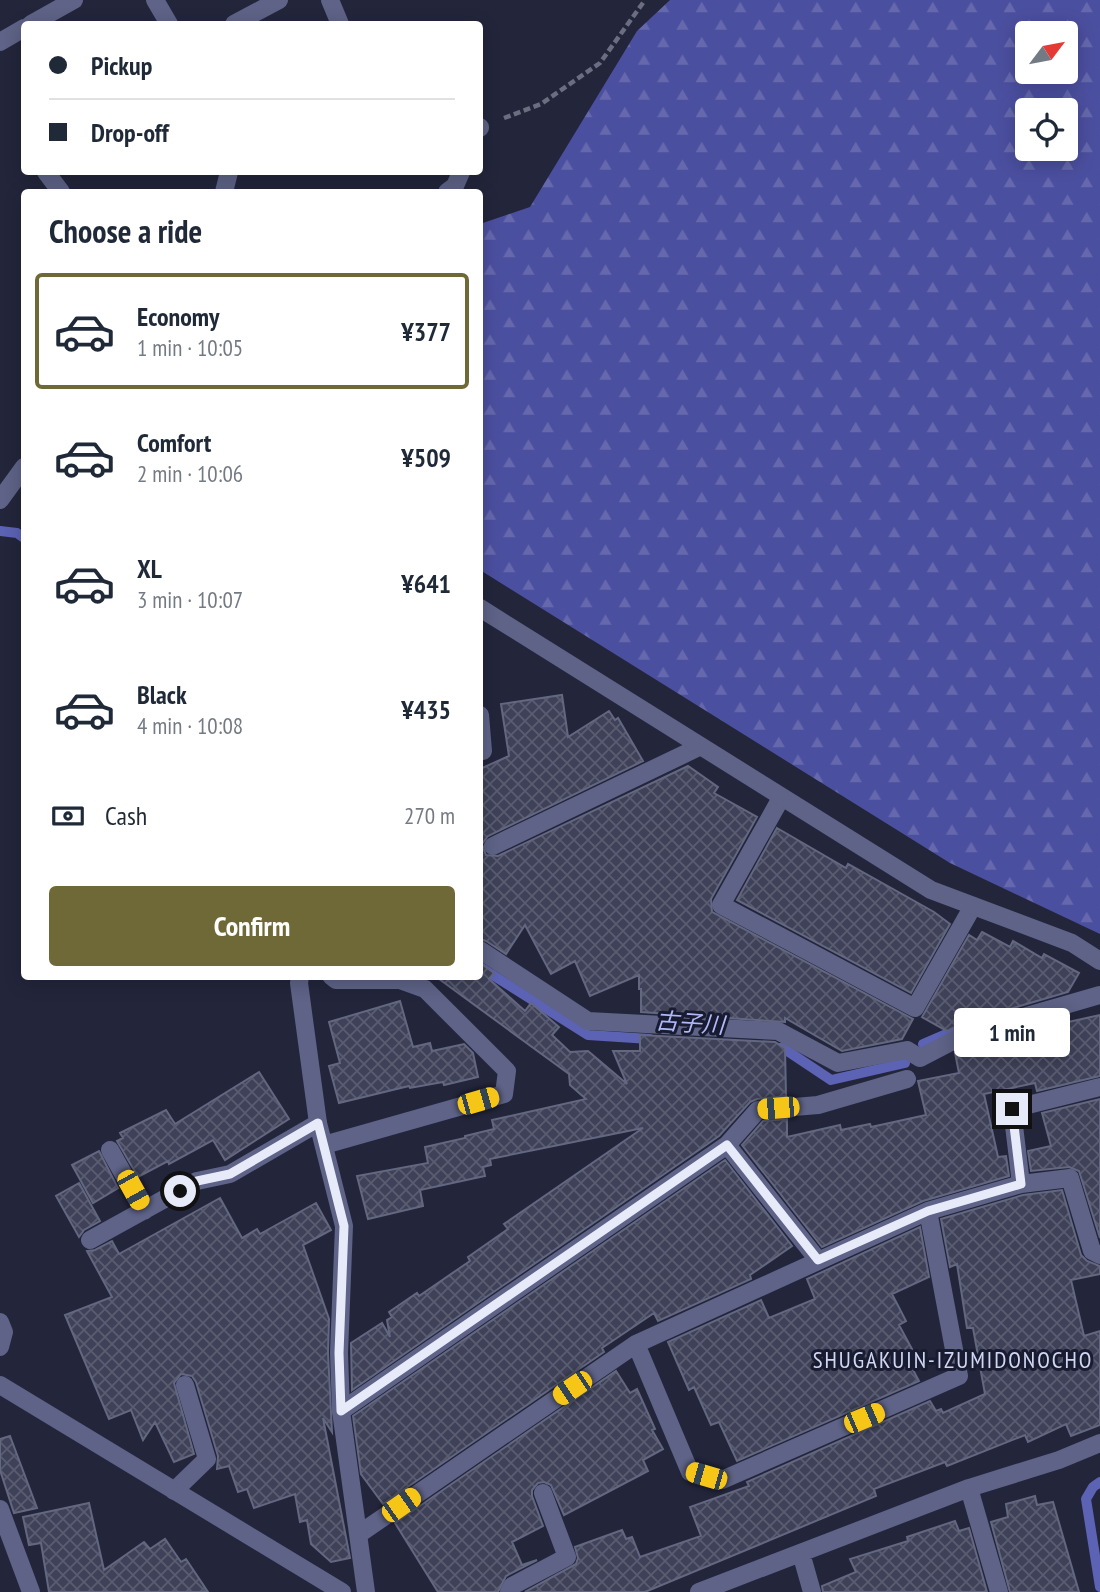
<!DOCTYPE html>
<meta charset="utf-8">
<style>
body{margin:0;font-family:"PT Sans Narrow","Noto Sans JP",sans-serif;background:#f2f2f3;color:#1f2937;height:100vh;display:flex;flex-direction:column;font-size:26px;white-space:nowrap}
*{box-sizing:border-box;margin:0}
p{font-size:23px;color:#747a83}
.icon{flex:none;width:38px;height:38px;fill:none;stroke:currentColor;stroke-width:2;stroke-linecap:round;stroke-linejoin:round}
.map{position:relative;flex:1;overflow:hidden}
.drawer{position:absolute;left:21px;top:189px;width:462px;height:791px;display:flex;flex-direction:column;background:#fff;border-radius:7px;box-shadow:0 4px 18px #0003}
.drawer>*{flex:none}
.top-card{position:absolute;left:21px;top:21px;width:462px;height:154px;border-radius:7px;box-shadow:0 4px 18px #0003;display:grid;align-content:center;height:154px;padding:0 28px;background:#fff}
.needle{width:46px;rotate:58deg}
.buttons{position:absolute;left:1015px;top:21px;display:grid;gap:14px}
.buttons a{display:grid;place-items:center;width:63px;height:63px;border-radius:7px;background:#fff;box-shadow:0 4px 18px #0003;font-size:35px}
.end{position:absolute;width:32px;height:32px;margin:-16px;border:9px solid #e7eaf8;background:#111;box-shadow:0 0 0 4px #111}
.from{border-radius:50%}
.bubble{position:absolute;height:49px;border-radius:7px;background:#fff;box-shadow:0 4px 18px #0003;font-size:23px;font-weight:700;line-height:49px;text-align:center}
.car{position:absolute;width:21px;height:42px;margin:-21px -10px;border-radius:9px;box-shadow:0 0 5px 2px #0007;background:linear-gradient(#f5c518 24%,#345 0 40%,#f5c518 0 76%,#345 0 86%,#f5c518 0)}
.top-card b{display:flex;align-items:center;gap:24px;height:66px;font-size:26px}
.top-card b+b{border-top:2px solid #e0e1e3}
.top-card i{width:18px;height:18px;background:#1f2937}
ul{padding:0;list-style:none}
li{display:flex;align-items:center;gap:21px;height:116px;margin:0 14px 10px;padding:0 14px;border:4px solid transparent;border-radius:7px}
li div{flex:1}
li b{display:block;font-size:26px}
li em{font-style:normal;font-weight:700}
li.selected{border-color:#6f6937}
li>.icon{width:63px;height:63px;stroke-width:1.5}
h2{padding:0 28px;font-size:32px;line-height:84px}
.pay{display:flex;align-items:center;gap:18px;height:77px;padding:0 28px;font-size:26px}
.pay p{margin-inline-start:auto}
.cta{display:flex;gap:14px;margin-top:auto;padding:14px 28px}
.cta a{flex:1;height:80px;border-radius:7px;background:#6f6937;color:#fff;font-size:28px;font-weight:700;line-height:80px;text-align:center}
.map>svg:first-child{display:block}
.forest{fill:url(#forest-firs);fill-rule:evenodd}
.lines{fill:none;stroke-linecap:round;stroke-linejoin:round}
.stream{stroke:#5c62b4;stroke-width:10}
.building{fill:url(#building-cross-hatch);stroke:#636780;stroke-width:2}
.path{stroke:#6b6d80;stroke-width:4.5;stroke-dasharray:7 3.5;stroke-linecap:butt}
.service{stroke:#5e6387;stroke-width:18}
.minor{stroke:#5e6387;stroke-width:18}
.tertiary{stroke:#5e6387;stroke-width:18}
.route{stroke:#e7eaf8;stroke-width:9}
.labels{text-anchor:middle;stroke-width:6;stroke-linejoin:round;paint-order:stroke}
.water-label{font-size:23px;font-style:italic;fill:#b0b9fb;stroke:#191c30}
.neighbourhood-label{font-size:23px;letter-spacing:2px;fill:#d1d6f3;stroke:#191c30}
</style>
<div class="map">
<svg width="1100" height="1592" viewBox="0 0 1100 1592">
<defs>
<pattern id="forest-firs" width="22" height="20" patternUnits="userSpaceOnUse" patternTransform="scale(1.75)"><rect width="22" height="20" fill="#4b4f9f"/><path d="M5 1l3.5 6h-7zM16 11l3.5 6h-7z" fill="#6568ad"/></pattern>
<pattern id="building-cross-hatch" width="8" height="8" patternUnits="userSpaceOnUse" patternTransform="scale(1.75)"><rect width="8" height="8" fill="#3e4158"/><path d="M0 0l8 8M0 8l8-8" fill="none" stroke="#5a5d71"/></pattern>
</defs>
<rect width="100%" height="100%" fill="#23253b"/>
<path class="forest" d="M670 0H1100V934L950 863 480 570V224L530 207 637 31ZM1027 33H1066V72H1027ZM1027 110H1066V149H1027Z"/>
<g class="lines">
<path class="stream" d="M0 531 17 533 24 538
M480 967 588 1035 650 1039
M923 1044 967 1025
M774 1048H783L831 1080 905 1063
M1100 1482 1093 1487 1086 1499 1100 1587"/>
</g>
<path class="building" d="M562 695 568 737 609 711 615 720 618 718 643 761 488 836 482 844 486 855 498 856 688 766 718 787 714 793 757 817 711 899 712 912 913 1019 902 1039 842 1051 785 1018V1022L641 1012V989H639V975L590 996 575 961 551 974 525 925 506 954 486 941 480 939V769L509 756 501 704Z
M777 828 846 868 848 864 934 912 950 924 911 993 737 900Z
M982 932 1010 947 1013 941 1042 958 1044 954 1079 973 1068 992 965 1022 947 1031 922 1017 969 935 977 940Z
M480 963 494 973 489 979 525 1011 531 1003 559 1027 552 1035 570 1052 588 1051 627 1084 613 1051H640V1035L775 1042 785 1048 786 1096 757 1099 750 1102 719 1136 352 1390 351 1343 382 1323 390 1337 387 1320 392 1317 389 1312 417 1293 419 1296 470 1261 468 1257 508 1229 504 1224 643 1128 490 1159 491 1165 483 1167 485 1176 420 1190 423 1206 368 1219 357 1176 428 1163 425 1147 465 1138V1136L494 1129 492 1120 586 1099 570 1085 569 1074 435 976H480Z
M400 1001 413 1047 430 1043 432 1051 464 1044 473 1053 478 1077 444 1085 443 1082 410 1088 409 1086 339 1103 329 1066 340 1063 329 1022Z
M1100 1015V1076L1037 1091 1035 1083 984 1094 998 1157 1006 1156 1009 1176 923 1201 822 1247 742 1145 763 1121 787 1119V1137L840 1125 841 1130 870 1124 871 1127 926 1115 918 1081 959 1073 955 1053 972 1044 1053 1020 1050 1026Z
M259 1072 289 1119 225 1160 213 1140 169 1164 168 1161 138 1177 117 1141 123 1138 120 1133 166 1110 175 1124Z
M1100 1099V1238L1079 1171 1069 1167 1031 1171 1028 1151 1051 1146 1042 1113Z
M99 1151 118 1188 93 1203 72 1165Z
M725 1160 792 1246 750 1275 751 1279 658 1321 654 1313 602 1348 604 1352 383 1504 361 1474 353 1416Z
M79 1183 100 1221 84 1230 79 1237 56 1196Z
M1062 1190 1081 1255 1087 1261 1100 1266V1274L1071 1280 1084 1336 1100 1331V1425L1071 1436 1066 1424 1028 1442 1025 1435 947 1466 945 1462 874 1489 876 1496 645 1592H525L576 1564 578 1558 575 1547 622 1530 626 1539 632 1537 640 1557 701 1536 690 1507 749 1486 747 1482 930 1401 936 1411 941 1409 943 1413 985 1394 973 1328H967L957 1264 950 1267 941 1219 1023 1195Z
M220 1198 242 1238 257 1229 260 1234 316 1203 331 1230 303 1245 329 1319 328 1353 332 1432 323 1418 350 1558 331 1562 311 1544 307 1520 300 1522 295 1494 254 1508 247 1489 238 1492 229 1466 217 1469 218 1456 196 1382 192 1376 181 1374 174 1383 194 1454 174 1462 155 1422 143 1440 131 1410 109 1419 65 1315 112 1297 87 1251 95 1250 112 1241 119 1254Z
M920 1227 929 1277 892 1294 906 1321 899 1325 912 1349 904 1353 919 1381 737 1461 719 1422 711 1425 694 1387 689 1390 668 1342 761 1300 769 1318 815 1299 807 1279Z
M616 1371 630 1393 637 1389 655 1429 652 1430 663 1449 643 1460 648 1471 564 1515 551 1485 544 1482 538 1483 532 1490V1496L543 1526 512 1542 522 1565 537 1560 506 1576 498 1592H438L395 1523Z
M10 1436 37 1508 14 1513 0 1470V1439Z
M1035 1496 1037 1505 1053 1502 1079 1592H1010L991 1522 1008 1517 1006 1504Z
M89 1503 104 1570 144 1542 150 1549 165 1539 181 1562 186 1559 208 1592H49L41 1543 29 1545 23 1517Z
M955 1521 959 1531 969 1528 987 1592H823L822 1586 856 1572 850 1559 908 1541 907 1537Z"/>
<g class="lines">
<path class="path" d="M504 118 541 104 600 63 645 0"/>
<path class="service" d="M330 0 340 24
M234 24 279 0
M480 128V127
M46 172 61 192
M447 192 455 186 461 172
M480 715 483 751
M781 798 721 905 915 1008 973 906
M493 846 699 747
M480 950 588 1021 778 1031 838 1063 907 1050 920 1058 968 1033 1100 995
M727 1145 758 1110 818 1105 907 1079
M110 1150 144 1211
M1021 1184 1012 1109 1100 1087
M90 1240 197 1181 230 1174 318 1123
M0 1322 4 1332 0 1347
M636 1344 690 1472 722 1480 959 1376 928 1211
M341 1411 727 1145 818 1260
M174 1491 207 1459 185 1385
M359 1534 636 1344 928 1211 1021 1184 1070 1178 1092 1251 1100 1255
M509 1592 512 1586 567 1557 543 1493"/>
<path class="minor" d="M155 0 169 24
M31 24 74 0
M0 42 24 28
M224 192 229 172
M0 500 24 467
M480 608 931 890 1072 943 1100 961
M300 976 299 983 318 1123 344 1226 339 1353 341 1411 366 1592
M324 1145 504 1094 507 1071 425 989 400 980H336L331 976
M969 1488 999 1592
M0 1509 31 1592
M801 1553 812 1592
M699 1592 969 1488 1059 1460 1100 1443"/>
<path class="tertiary" d="M0 1385 342 1592"/>
</g>
<g class="lines">
<path class="route" d="M180 1191 197 1181 230 1174 318 1123 344 1226 339 1353 341 1411 727 1145 818 1260 928 1211 1021 1184 1012 1109"/>
</g>
<g class="labels">
<g class="water-label">
<text transform="translate(690 1023) rotate(4)" y="8">古子川</text>
</g>
<g class="neighbourhood-label">
<text x="953" y="1368">SHUGAKUIN-IZUMIDONOCHO</text>
</g>
</g>
</svg>
<div class="buttons">
<a><svg class="needle" viewBox="-14 -14 28 28"><path d="M0-13l5 13h-10z" fill="#e53935"/><path d="M0 13l5-13h-10z" fill="#747a83"/></svg></a>
<a><svg class="icon" aria-label="locate" viewBox="0 0 24 24"><circle cx="12" cy="12" r="6"/><path d="M12 2v4M12 18v4M2 12h4M18 12h4"/></svg></a>
</div>
<i class="end from" style="left:180px;top:1191px"></i>
<i class="end" style="left:1012px;top:1109px"></i>
<div class="bubble" style="left:954px;top:1008px;width:116px">1 min</div>
<i class="car" style="left:478px;top:1101px;rotate:74deg"></i>
<i class="car" style="left:778px;top:1108px;rotate:265deg"></i>
<i class="car" style="left:133px;top:1190px;rotate:151deg"></i>
<i class="car" style="left:572px;top:1388px;rotate:236deg"></i>
<i class="car" style="left:864px;top:1418px;rotate:67deg"></i>
<i class="car" style="left:706px;top:1476px;rotate:286deg"></i>
<i class="car" style="left:401px;top:1505px;rotate:55deg"></i>
<div class="top-card">
<b><i class="from"></i>Pickup</b>
<b><i></i>Drop-off</b>
</div>
<section class="drawer">
<h2>Choose a ride</h2>
<ul>
<li class="selected"><svg class="icon" aria-label="car" viewBox="0 0 24 24"><path d="M5 17H2v-5l4-1 3-4h7l3 4 3 1v5h-3M9 17h6M6 11h13"/><circle cx="7" cy="17" r="2"/><circle cx="17" cy="17" r="2"/></svg><div><b>Economy</b><p>1 min · 10:05</p></div><em>¥377</em></li>
<li><svg class="icon" aria-label="car" viewBox="0 0 24 24"><path d="M5 17H2v-5l4-1 3-4h7l3 4 3 1v5h-3M9 17h6M6 11h13"/><circle cx="7" cy="17" r="2"/><circle cx="17" cy="17" r="2"/></svg><div><b>Comfort</b><p>2 min · 10:06</p></div><em>¥509</em></li>
<li><svg class="icon" aria-label="car" viewBox="0 0 24 24"><path d="M5 17H2v-5l4-1 3-4h7l3 4 3 1v5h-3M9 17h6M6 11h13"/><circle cx="7" cy="17" r="2"/><circle cx="17" cy="17" r="2"/></svg><div><b>XL</b><p>3 min · 10:07</p></div><em>¥641</em></li>
<li><svg class="icon" aria-label="car" viewBox="0 0 24 24"><path d="M5 17H2v-5l4-1 3-4h7l3 4 3 1v5h-3M9 17h6M6 11h13"/><circle cx="7" cy="17" r="2"/><circle cx="17" cy="17" r="2"/></svg><div><b>Black</b><p>4 min · 10:08</p></div><em>¥435</em></li>
</ul>
<div class="pay"><svg class="icon" aria-label="cash" viewBox="0 0 24 24"><path d="M3 7h18v10H3z"/><circle cx="12" cy="12" r="2"/></svg>Cash<p>270 m</p></div>
<div class="cta"><a>Confirm</a></div>
</section>
</div>
